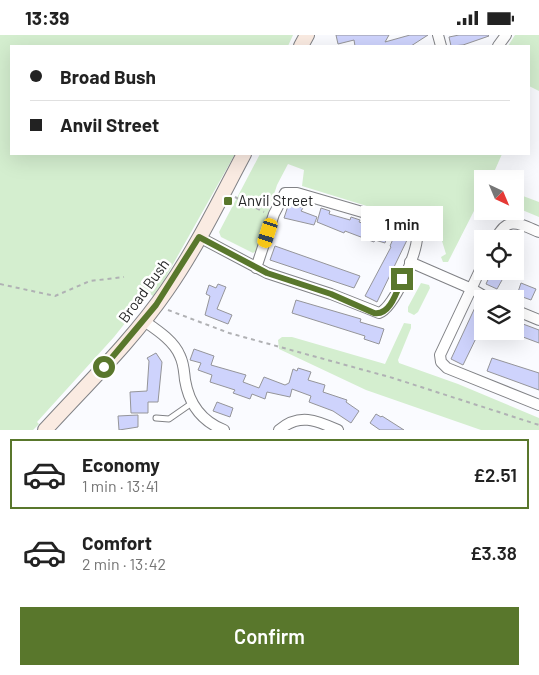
<!DOCTYPE html>
<meta charset="utf-8">
<style>
body{margin:0;font-family:Barlow,sans-serif;background:#f2f2f2;color:#222;height:100vh;display:flex;flex-direction:column;font-size:19px;white-space:nowrap}
*{box-sizing:border-box;margin:0}
p{font-size:16px;color:#767676}
.icon{flex:none;width:28px;height:28px;fill:none;stroke:currentColor;stroke-width:2;stroke-linecap:round;stroke-linejoin:round}
.map{position:relative;height:395px;overflow:hidden}
.panel{display:flex;flex-direction:column;background:#fff;flex:1}
.panel>*{flex:none}
.top-card{position:absolute;left:10px;top:10px;width:520px;height:110px;border-radius:0px;box-shadow:0 5px 20px #0002;display:grid;align-content:center;height:110px;padding:0 20px;background:#fff}
.needle{width:32px;rotate:136deg}
.controls{position:absolute;left:474px;top:135px;display:grid;gap:10px}
.controls a{display:grid;place-items:center;width:50px;height:50px;border-radius:0px;background:#fff;box-shadow:0 5px 20px #0002;font-size:25px}
.end{position:absolute;width:22px;height:22px;margin:-11px;border:6px solid #59772c;background:#fff;box-shadow:0 0 0 2px #fff}
.from{border-radius:50%}
.bubble{position:absolute;height:35px;border-radius:0px;background:#fff;box-shadow:0 5px 20px #0002;font-size:16px;font-weight:600;line-height:35px;text-align:center}
.car{position:absolute;width:15px;height:30px;margin:-15px -8px;border-radius:6px;box-shadow:0 0 4px 1px #0007;background:linear-gradient(#f5c518 24%,#345 0 40%,#f5c518 0 76%,#345 0 86%,#f5c518 0)}
.top-card b{display:flex;align-items:center;gap:18px;height:48px;font-size:19px}
.top-card b+b{border-top:1px solid #e0e0e0}
.top-card i{width:12px;height:12px;background:#222}
ul{padding:9px 0 0;list-style:none}
li{display:flex;align-items:center;gap:15px;height:70px;margin:0 10px 8px;padding:0 10px;border:2px solid transparent;border-radius:0px}
li div{flex:1}
li b{display:block;font-size:19px}
li em{font-style:normal;font-weight:600}
li.current{border-color:#59772c}
li>.icon{width:45px;height:45px;stroke-width:1.5}
.action{display:flex;gap:10px;margin-top:auto;padding:10px 20px}
.action a{flex:1;height:58px;border-radius:0px;background:#59772c;color:#fff;font-size:20px;font-weight:600;line-height:58px;text-align:center}
.status{display:flex;justify-content:space-between;align-items:center;height:35px;padding:0 25px;background:#fff;direction:ltr}
.status svg{height:14px;fill:currentColor}
.map>svg:first-child{display:block}
.green{fill:#d4eecf}
.building{fill:#ced3fc;stroke:#959599}
.lines{fill:none;stroke-linecap:round;stroke-linejoin:round}
.service-casing{stroke:#818286;stroke-width:7}
.minor-casing{stroke:#818286;stroke-width:12}
.secondary-casing{stroke:#818286;stroke-width:16}
.path{stroke:#b0b1b4;stroke-width:2;stroke-dasharray:4 4;stroke-linecap:butt}
.service{stroke:#fff;stroke-width:5}
.minor{stroke:#fff;stroke-width:10}
.secondary{stroke:#faebe2;stroke-width:14}
.route{stroke:#59772c;stroke-width:6}
.poi-dot{fill:#59772c;stroke:#fff;stroke-width:2}
.labels{text-anchor:middle;stroke-width:5;stroke-linejoin:round;paint-order:stroke}
.poi-label{font-size:15px;fill:#272829;stroke:#fff;text-anchor:start}
.street-label{font-size:15px;fill:#272829;stroke:#fff}
</style>
<div class="status"><b>13:39</b><svg viewBox="0 0 49 12"><path d="M0 12V9h3v3zM5 12V6h3v6zM10 12V3h3v9zM15 12V0h3v12zM26 1h20v11H26zM47 4h2v5h-2z"/></svg></div>
<div class="map">
<svg width="539" height="395" viewBox="0 0 539 395">
<rect width="100%" height="100%" fill="#fafbff"/>
<path class="green" d="M0 0H293L288 11H11V119H235L163 247 153 261 149 258 114 302 37 387 39 389 33 395H0Z
M515 0H539V56L529 51V11H508Z
M260 119H502L491 144H482V165L476 172 448 227H443L441 222 446 219 438 193 302 151 304 135 288 129 277 150 256 216 253 218 221 202 219 197Z
M515 158 539 167V182L515 172Z
M421 248 429 250 430 253 418 277 414 280 408 277V272Z
M404 288 411 289V293L398 325 399 328 458 349 539 383V395H481L366 355 279 314 278 305 282 302H292L385 329Z"/>
<path class="building" d="M336 0H389L385 7 410 0H428L411 11H355L354 5 338 9Z
M459 0H488L489 1 463 10 451 11 449 2Z
M289 168 303 173 301 176 317 182 314 190 284 183Z
M321 173 330 176 329 179 350 185 351 182 360 185 359 187 368 190 367 194 387 201 385 208 375 205 374 207 345 196 344 198 317 187Z
M396 197 408 203 377 267 365 261 391 212 390 211Z
M275 211 360 241 354 253 270 225Z
M492 236H507L497 254 486 249Z
M521 248 536 254 531 265 517 260Z
M218 249 226 252 217 274 232 280 228 289 205 280 210 261 206 259 209 250 216 253Z
M296 265 361 284 360 287 384 294 379 309 364 304 365 301 292 278Z
M478 266 482 268V291L463 330 451 324Z
M515 286 539 295V308L515 299Z
M194 314 214 321 211 330 246 340 243 347 259 353 264 342 285 350 289 348 293 334 297 336 298 333 311 337 308 345 325 350 323 357 347 365 346 367 359 376 351 388 333 376 309 367 311 361 292 354 290 362 267 357 265 364 252 359 250 364 233 358 235 355 210 347 212 340 198 335 201 328 190 325Z
M156 318 162 327 158 367H148V378H131L130 357 147 356 149 326 147 323Z
M492 323 539 338V355L487 336Z
M217 367 233 373 230 382 213 376Z
M376 379 381 382 382 381 404 395H380L370 388Z
M138 380V392L119 395 118 381Z"/>
<g class="lines">
<g class="service-casing">
<path id="service" d="M156 383 169 384 192 368"/>
</g>
<g class="minor-casing">
<path id="minor" d="M438 0 441 11
M498 11 506 0
M199 202 267 238 331 259 379 278C394 273 418 217 417 201L407 190 297 158H285L274 179 256 233
M496 204C507 180 520 189 539 197
M410 227 472 254 489 264
M482 231 440 320 441 327 447 333 539 370
M515 275 539 285
M144 286C157 295 174 306 180 321 184 329 184 337 185 345 189 369 201 386 224 395
M279 395C299 378 316 385 338 395"/>
</g>
<g class="secondary-casing">
<path id="secondary" d="M301 11 307 0
M45 395C87 349 132 306 167 255 197 212 220 164 244 119"/>
</g>
<path class="path" d="M235 162 264 177
M0 249 55 261 90 246 124 242
M168 275 229 298 393 343 539 390"/>
<use href="#service" class="service"/>
<use href="#minor" class="minor"/>
<use href="#secondary" class="secondary"/>
</g>
<g class="lines">
<path class="route" d="M104 332 156 270 199 202 267 238 331 259 374 278C390 281 397 256 402 244"/>
</g>
<rect class="poi-dot" x="223" y="161" width="10" height="10" rx="2.5"/>
<g class="labels">
<g class="poi-label">
<text x="238" y="171">Anvil Street</text>
</g>
<g class="street-label">
<text transform="translate(144 256) rotate(-54)" y="5">Broad Bush</text>
</g>
</g>
</svg>
<div class="controls">
<a><svg class="needle" viewBox="-14 -14 28 28"><path d="M0-13l5 13h-10z" fill="#e53935"/><path d="M0 13l5-13h-10z" fill="#767676"/></svg></a>
<a><svg class="icon" aria-label="locate" viewBox="0 0 24 24"><circle cx="12" cy="12" r="6"/><path d="M12 2v4M12 18v4M2 12h4M18 12h4"/></svg></a>
<a><svg class="icon" aria-label="layers" viewBox="0 0 24 24"><path d="M12 4l9 5-9 5-9-5zM3 14l9 5 9-5"/></svg></a>
</div>
<i class="end from" style="left:104px;top:332px"></i>
<i class="end" style="left:402px;top:244px"></i>
<div class="bubble" style="left:361px;top:171px;width:82px">1 min</div>
<i class="car" style="left:268px;top:198px;rotate:198deg"></i>
<div class="top-card">
<b><i class="from"></i>Broad Bush</b>
<b><i></i>Anvil Street</b>
</div>
</div>
<section class="panel">
<ul>
<li class="current"><svg class="icon" aria-label="car" viewBox="0 0 24 24"><path d="M5 17H2v-5l4-1 3-4h7l3 4 3 1v5h-3M9 17h6M6 11h13"/><circle cx="7" cy="17" r="2"/><circle cx="17" cy="17" r="2"/></svg><div><b>Economy</b><p>1 min · 13:41</p></div><em>£2.51</em></li>
<li><svg class="icon" aria-label="car" viewBox="0 0 24 24"><path d="M5 17H2v-5l4-1 3-4h7l3 4 3 1v5h-3M9 17h6M6 11h13"/><circle cx="7" cy="17" r="2"/><circle cx="17" cy="17" r="2"/></svg><div><b>Comfort</b><p>2 min · 13:42</p></div><em>£3.38</em></li>
</ul>
<div class="action"><a>Confirm</a></div>
</section>
